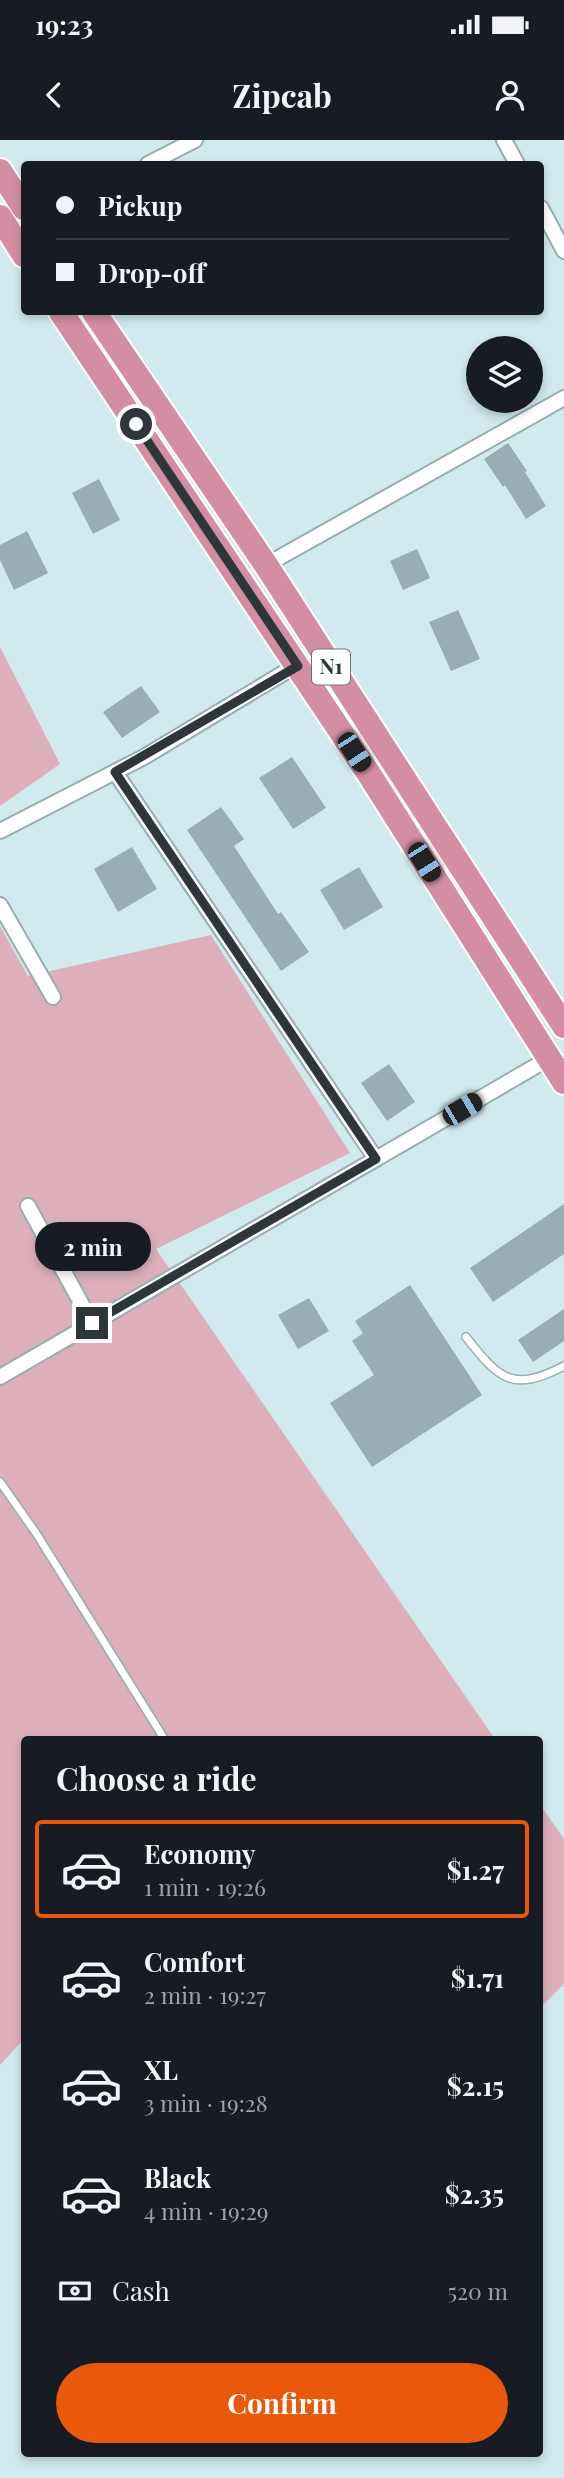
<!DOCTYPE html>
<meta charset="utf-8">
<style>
body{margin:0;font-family:"Playfair Display",serif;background:#242831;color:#f1f3f6;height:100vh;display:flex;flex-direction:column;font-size:26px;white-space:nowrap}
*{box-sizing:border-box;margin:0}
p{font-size:23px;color:#9ea1a6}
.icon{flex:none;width:38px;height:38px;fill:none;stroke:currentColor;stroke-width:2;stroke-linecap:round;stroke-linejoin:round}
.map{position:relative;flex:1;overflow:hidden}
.side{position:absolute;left:21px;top:1596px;width:522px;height:721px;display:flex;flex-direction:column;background:#171b24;border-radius:7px;box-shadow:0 4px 10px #0003}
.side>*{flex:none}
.banner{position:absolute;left:21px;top:21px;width:523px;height:154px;border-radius:7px;box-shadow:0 4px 10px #0003;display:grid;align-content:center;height:154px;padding:0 35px;background:#171b24}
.tools{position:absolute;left:466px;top:196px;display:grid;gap:14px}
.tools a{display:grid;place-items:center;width:77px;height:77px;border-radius:50%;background:#171b24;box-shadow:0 4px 10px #0003;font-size:35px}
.end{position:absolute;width:32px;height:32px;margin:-16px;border:9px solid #2d3638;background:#fff;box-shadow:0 0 0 4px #fff}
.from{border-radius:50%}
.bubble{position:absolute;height:49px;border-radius:24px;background:#171b24;box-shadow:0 4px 10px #0003;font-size:23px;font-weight:700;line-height:49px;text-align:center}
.car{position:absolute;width:21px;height:42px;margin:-21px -10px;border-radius:9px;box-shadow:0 0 5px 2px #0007;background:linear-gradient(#222 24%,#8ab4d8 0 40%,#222 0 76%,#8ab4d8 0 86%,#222 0)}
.banner b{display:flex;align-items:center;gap:24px;height:66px;font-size:26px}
.banner b+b{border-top:2px solid #363941}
.banner i{width:18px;height:18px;background:#f1f3f6}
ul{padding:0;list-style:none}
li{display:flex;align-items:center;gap:21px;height:98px;margin:0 14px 10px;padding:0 21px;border:4px solid transparent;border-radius:7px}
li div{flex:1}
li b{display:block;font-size:26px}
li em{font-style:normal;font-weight:700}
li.active{border-color:#ea580c}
li>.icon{width:63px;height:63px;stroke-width:1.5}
h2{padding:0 35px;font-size:32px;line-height:84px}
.pay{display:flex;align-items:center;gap:18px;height:77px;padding:0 35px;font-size:26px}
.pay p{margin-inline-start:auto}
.button{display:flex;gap:14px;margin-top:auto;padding:14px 35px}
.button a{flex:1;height:80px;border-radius:42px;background:#ea580c;color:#fff;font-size:28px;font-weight:700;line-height:80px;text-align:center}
.status{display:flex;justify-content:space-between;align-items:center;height:49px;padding:0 35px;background:#171b24;direction:ltr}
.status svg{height:19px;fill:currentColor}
header{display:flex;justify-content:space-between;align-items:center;height:91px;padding:0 35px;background:#171b24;font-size:32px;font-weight:700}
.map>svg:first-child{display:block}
.green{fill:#dcafbb}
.building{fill:#97afb3}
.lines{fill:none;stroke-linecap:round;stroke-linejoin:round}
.service-casing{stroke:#96aeb2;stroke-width:10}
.minor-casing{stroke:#96aeb2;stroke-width:18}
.trunk-casing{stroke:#fff;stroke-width:28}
.service{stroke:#fff;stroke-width:7}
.minor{stroke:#fff;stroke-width:14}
.trunk{stroke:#d48ea4;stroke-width:24}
.route{stroke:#2d3638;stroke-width:9}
.labels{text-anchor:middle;stroke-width:6;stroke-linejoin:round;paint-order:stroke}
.shield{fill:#fff;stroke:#6c7274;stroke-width:2}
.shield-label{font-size:21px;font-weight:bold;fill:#2d3638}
</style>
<div class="status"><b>19:23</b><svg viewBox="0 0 49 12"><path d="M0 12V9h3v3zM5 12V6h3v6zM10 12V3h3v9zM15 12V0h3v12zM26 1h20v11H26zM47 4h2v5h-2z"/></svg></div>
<header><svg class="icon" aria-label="back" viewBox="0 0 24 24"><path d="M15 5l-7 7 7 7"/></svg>Zipcab<svg class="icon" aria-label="person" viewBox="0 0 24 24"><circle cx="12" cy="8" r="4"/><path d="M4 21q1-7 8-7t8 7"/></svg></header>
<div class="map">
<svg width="564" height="2338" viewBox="0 0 564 2338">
<rect width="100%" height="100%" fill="#d1eaee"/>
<path class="green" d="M0 507 60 624 0 666Z
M0 786 28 836 211 795 350 1013 156 1109 495 1599 24 1600V1899L0 1925Z
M539 1663 564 1699V1844L539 1869Z"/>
<path class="building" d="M508 303 527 331 525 332 546 366 526 379 505 345 503 347 484 319Z
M99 339 120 380 93 394 72 353Z
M27 391 48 433 14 450 0 420V405Z
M417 409 430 438 403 450 390 421Z
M458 470 480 519 451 531 429 482Z
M141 546 160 572 122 598 103 572Z
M292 617 326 668 293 689 259 638Z
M221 667 244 699 234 706 278 774 281 772 309 812 281 831 187 690Z
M132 707 157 749 118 772 94 729Z
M359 727 383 767 344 790 320 750Z
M389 924 415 962 387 981 361 943Z
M564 1064V1114L493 1162 470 1128Z
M410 1145 482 1255 372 1327 330 1263 374 1235 352 1201 363 1193 355 1181Z
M309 1158 329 1191 298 1209 278 1175Z
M564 1169V1201L533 1222 518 1200Z"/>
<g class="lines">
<g class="service-casing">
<path id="service" d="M466 1197C499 1239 512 1253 564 1226
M0 1342 36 1393 165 1600"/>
</g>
<g class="minor-casing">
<path id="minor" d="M504 0 517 24
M148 24 195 0
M541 68 564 111
M266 425 564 258
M115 632 376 1019
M0 691 144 617 297 525
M0 765 53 857
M28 1066 92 1183
M0 1237 548 919"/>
</g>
<g class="trunk-casing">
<path id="trunk" d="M0 31 24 68
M0 77 24 115
M61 172 369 634 564 942
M94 172 266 425 564 886"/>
</g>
<use href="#service" class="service"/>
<use href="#minor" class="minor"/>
<use href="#trunk" class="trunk"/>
</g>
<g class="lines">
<path class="route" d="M92 1183 376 1019 115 632 298 526 136 284"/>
</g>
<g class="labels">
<rect class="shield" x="312" y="509.5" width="38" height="35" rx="5"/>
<g class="shield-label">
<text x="331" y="534">N1</text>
</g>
</g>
</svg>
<div class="tools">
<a><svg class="icon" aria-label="layers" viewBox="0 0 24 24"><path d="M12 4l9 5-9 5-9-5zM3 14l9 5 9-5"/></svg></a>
</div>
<i class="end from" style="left:136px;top:284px"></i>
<i class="end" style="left:92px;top:1183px"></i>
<div class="bubble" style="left:35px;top:1082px;width:116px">2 min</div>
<i class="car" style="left:354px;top:612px;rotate:147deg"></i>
<i class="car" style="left:424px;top:722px;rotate:148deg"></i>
<i class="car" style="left:462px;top:969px;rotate:60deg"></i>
<div class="banner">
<b><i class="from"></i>Pickup</b>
<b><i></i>Drop-off</b>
</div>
<section class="side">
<h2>Choose a ride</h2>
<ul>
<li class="active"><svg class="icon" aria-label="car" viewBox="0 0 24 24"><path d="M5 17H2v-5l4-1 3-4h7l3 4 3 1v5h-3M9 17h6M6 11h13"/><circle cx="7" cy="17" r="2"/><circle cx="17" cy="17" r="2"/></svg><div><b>Economy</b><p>1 min · 19:26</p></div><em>$1.27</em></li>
<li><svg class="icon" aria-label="car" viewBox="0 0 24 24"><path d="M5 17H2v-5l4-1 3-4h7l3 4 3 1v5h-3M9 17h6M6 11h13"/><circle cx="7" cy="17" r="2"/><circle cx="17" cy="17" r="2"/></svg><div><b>Comfort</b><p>2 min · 19:27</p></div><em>$1.71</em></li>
<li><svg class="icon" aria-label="car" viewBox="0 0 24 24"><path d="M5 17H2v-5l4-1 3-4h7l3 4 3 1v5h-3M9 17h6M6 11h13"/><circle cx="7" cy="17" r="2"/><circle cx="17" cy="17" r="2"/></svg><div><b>XL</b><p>3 min · 19:28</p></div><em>$2.15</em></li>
<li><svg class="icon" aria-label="car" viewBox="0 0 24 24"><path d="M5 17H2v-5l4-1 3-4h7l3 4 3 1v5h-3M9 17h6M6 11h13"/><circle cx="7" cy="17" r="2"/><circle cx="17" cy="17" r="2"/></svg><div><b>Black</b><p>4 min · 19:29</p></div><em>$2.35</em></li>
</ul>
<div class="pay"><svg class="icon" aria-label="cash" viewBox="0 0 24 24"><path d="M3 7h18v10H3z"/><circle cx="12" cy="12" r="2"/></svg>Cash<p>520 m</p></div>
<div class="button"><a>Confirm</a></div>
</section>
</div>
